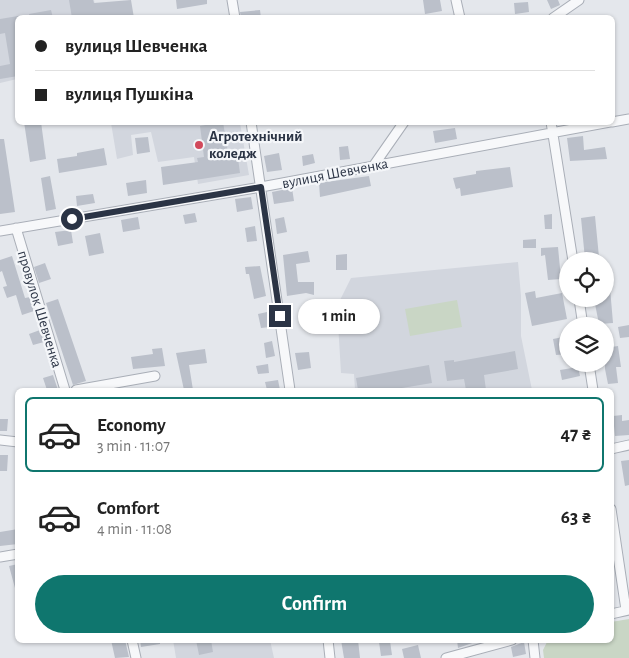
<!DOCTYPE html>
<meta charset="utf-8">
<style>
body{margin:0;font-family:"Alegreya Sans",sans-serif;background:#f2f2f2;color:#222;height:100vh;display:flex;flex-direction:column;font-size:19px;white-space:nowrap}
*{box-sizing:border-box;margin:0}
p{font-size:16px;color:#767676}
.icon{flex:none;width:28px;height:28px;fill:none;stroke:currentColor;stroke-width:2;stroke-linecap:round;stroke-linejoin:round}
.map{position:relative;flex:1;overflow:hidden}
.side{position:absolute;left:15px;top:388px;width:599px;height:255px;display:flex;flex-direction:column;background:#fff;border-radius:8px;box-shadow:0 1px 4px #0004}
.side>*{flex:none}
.banner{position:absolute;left:15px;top:15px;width:600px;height:110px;border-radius:8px;box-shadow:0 1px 4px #0004;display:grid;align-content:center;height:110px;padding:0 20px;background:#fff}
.controls{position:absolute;left:559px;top:252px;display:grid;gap:10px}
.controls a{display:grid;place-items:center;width:55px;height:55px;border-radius:50%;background:#fff;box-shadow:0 1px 4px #0004;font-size:25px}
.end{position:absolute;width:22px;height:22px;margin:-11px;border:6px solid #2b3445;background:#fff;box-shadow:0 0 0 2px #fff}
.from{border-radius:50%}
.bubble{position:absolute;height:35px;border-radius:18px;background:#fff;box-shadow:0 1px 4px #0004;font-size:16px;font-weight:700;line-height:35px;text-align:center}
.banner b{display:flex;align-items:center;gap:18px;height:48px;font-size:19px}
.banner b+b{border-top:1px solid #e0e0e0}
.banner i{width:12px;height:12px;background:#222}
ul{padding:9px 0 0;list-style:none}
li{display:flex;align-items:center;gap:15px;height:75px;margin:0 10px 8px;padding:0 10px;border:2px solid transparent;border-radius:8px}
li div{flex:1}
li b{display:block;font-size:19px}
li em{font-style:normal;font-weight:700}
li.active{border-color:#0f766e}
li>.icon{width:45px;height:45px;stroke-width:1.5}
.primary-button{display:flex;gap:10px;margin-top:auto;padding:10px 20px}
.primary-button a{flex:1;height:58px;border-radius:30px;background:#0f766e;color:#fff;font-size:20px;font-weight:700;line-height:58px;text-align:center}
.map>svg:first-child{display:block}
.built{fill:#d2d6de}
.green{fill:#c9d6c5}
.building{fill:#bbc0ca}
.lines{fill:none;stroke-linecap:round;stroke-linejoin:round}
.minor-casing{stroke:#a9aeb7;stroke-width:11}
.minor{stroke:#f7f8fa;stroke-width:9}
.route{stroke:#2b3445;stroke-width:6}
.poi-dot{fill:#d1495b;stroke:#f4f6f9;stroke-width:2}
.labels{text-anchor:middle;stroke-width:4.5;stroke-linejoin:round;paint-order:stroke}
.poi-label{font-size:15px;font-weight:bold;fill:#2b3445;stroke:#f4f6f9;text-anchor:start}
.street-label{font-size:15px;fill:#2b3445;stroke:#f4f6f9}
</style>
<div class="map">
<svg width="629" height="658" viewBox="0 0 629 658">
<rect width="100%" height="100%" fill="#e4e7ec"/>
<path class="built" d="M0 0H94L97 17 18 18 17 79 0 83Z
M111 123H240L249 175 198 184 194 157 158 162 151 132 131 135 133 155 117 159Z
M518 262 521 296V336L532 390H355L354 374 341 373 337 306 351 278Z
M173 640H270L274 658H176Z"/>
<path class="green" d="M457 300 462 327 410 336 405 309Z
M629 619V658H544L543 650 548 640H611V622Z"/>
<path class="building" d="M69 0H93L94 3 131 0 134 18H72Z
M176 0H207V4L177 9Z
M423 0H440L442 11 425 14Z
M547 0H558L560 5 551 9Z
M528 2 529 12 515 14 514 3Z
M51 10 53 18H30L29 14Z
M260 10 261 18H241L240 12Z
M18 16V76L0 79V66L10 64 5 33 0 34V19Z
M24 122H41L46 159 30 162Z
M223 122 228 153 237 151 240 173 163 185 161 167 198 162 197 158 204 157 200 126Z
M455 128 457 139 435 143 433 131Z
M583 136 584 150 605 147 607 159 570 161 567 138Z
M148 137 150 152 137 154 135 138Z
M0 139H4L15 212 0 214Z
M348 146 350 159 340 160 339 147Z
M104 148 107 165 59 173 57 159 77 156V153Z
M279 153 282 170 267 172 264 156Z
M313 154 315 163 303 166 302 156Z
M510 167 513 187 461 196 460 188 456 189 453 178 476 174V171Z
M50 176 56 209 46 211 41 178Z
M369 176 371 186 320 197 319 183Z
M146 180 147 193 128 196 126 183Z
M292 188 294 201 274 204 272 192Z
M93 194 95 203 77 206 76 196Z
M251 197 253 209 237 212 235 199Z
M195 213 197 222 185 224 183 215Z
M552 214V229H545L544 215Z
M595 216 599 257 585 259 581 218Z
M138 217 140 229 123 232 121 220Z
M284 217 287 232 277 234 275 219Z
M255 226 257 241 247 242 245 228Z
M71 230 73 243 58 246 55 232Z
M100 233 104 253 89 256 85 236Z
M536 239V248H523V240Z
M558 247 561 279 548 280 545 255 541 256V248Z
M308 251 310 262 296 264 298 282H314V295L306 293 287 296 283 255Z
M347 254V270H336V255Z
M12 256 25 298 30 297 34 311 22 315 16 295 7 298 3 287 7 286 2 271 0 272V260Z
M45 263 51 279 39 283 34 267Z
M260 266 266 296 254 299 249 274H246L245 267Z
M609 276 613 323 599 324 594 299H605V277Z
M535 291 536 298 562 293 567 319 532 326 525 293Z
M58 299 86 381 73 385 46 303Z
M267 312 270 327 261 328 258 314Z
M629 325V337L620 338 618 327Z
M40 330 44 342 33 345 29 334Z
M568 336V354L556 355 553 339Z
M272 341 275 356 266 358 264 343Z
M618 346 621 367H616L618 383 608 384 605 369V348Z
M162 348 165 366 133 369 131 357 153 354 152 349Z
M205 349 207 363 189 365 193 390H184L176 353Z
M515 351 518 369 484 375 486 390H466L464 379 447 381 444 361 454 360V362Z
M309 352 311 368 298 370 295 353Z
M268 364 269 373 258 374 256 366Z
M429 365 432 383 390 390H358L356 378Z
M578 367 580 376 562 380 560 370Z
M53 375 58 390H47L43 378Z
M278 380 280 390H267L265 382Z
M622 415V421L629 420V435L615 436 613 416Z
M0 419H8L7 431H0Z
M0 455H8L7 471H0Z
M629 460V485L625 486 621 461Z
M18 529V544L0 546V532Z
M18 564V588H15L9 566Z
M111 640H125L129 657 115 658Z
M140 640H160V644L141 647Z
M196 640H211L213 652 199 655Z
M341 640H358L360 658H344Z
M457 640H477L478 641 458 648Z
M390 641 392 655 381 656 379 642Z
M524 642 526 654 513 657 511 647Z
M418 645 421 658H404L402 649Z"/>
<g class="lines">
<g class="minor-casing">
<path id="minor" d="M232 0 235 18
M456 0 460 18
M553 18 579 0
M251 122 290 390
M551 122 573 261
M612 122 629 119
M374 165 404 122
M16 228 65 390
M0 231 261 187 610 122
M579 299 583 326
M589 364 593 390
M76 390 155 376
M0 440 18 442
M611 449 629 445
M611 509 626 610
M0 557 18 554
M611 614 629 610
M132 640 136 658
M328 640 330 658
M533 640 535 658
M446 658 512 640"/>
</g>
<use href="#minor" class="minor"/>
</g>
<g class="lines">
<path class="route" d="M72 219 261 187 280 316"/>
</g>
<circle class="poi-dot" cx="199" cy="145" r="5"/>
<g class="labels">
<g class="poi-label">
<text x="209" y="141">Агротехнічний<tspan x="209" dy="17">коледж</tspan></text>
</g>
<g class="street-label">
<text transform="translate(335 173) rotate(-11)" y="5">вулиця Шевченка</text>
<text transform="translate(40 309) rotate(73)" y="5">провулок Шевченка</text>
</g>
</g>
</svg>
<div class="controls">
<a><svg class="icon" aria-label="locate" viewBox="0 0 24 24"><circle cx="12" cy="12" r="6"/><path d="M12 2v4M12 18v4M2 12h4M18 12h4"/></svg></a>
<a><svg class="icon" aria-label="layers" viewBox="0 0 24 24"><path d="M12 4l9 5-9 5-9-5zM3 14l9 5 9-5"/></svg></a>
</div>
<i class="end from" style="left:72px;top:219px"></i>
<i class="end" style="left:280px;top:316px"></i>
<div class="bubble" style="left:298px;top:299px;width:82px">1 min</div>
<div class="banner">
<b><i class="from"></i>вулиця Шевченка</b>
<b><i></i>вулиця Пушкіна</b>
</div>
<section class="side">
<ul>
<li class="active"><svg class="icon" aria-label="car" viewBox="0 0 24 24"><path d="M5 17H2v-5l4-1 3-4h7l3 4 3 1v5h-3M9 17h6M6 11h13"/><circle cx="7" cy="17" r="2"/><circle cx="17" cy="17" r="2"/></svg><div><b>Economy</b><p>3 min · 11:07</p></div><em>47 ₴</em></li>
<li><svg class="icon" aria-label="car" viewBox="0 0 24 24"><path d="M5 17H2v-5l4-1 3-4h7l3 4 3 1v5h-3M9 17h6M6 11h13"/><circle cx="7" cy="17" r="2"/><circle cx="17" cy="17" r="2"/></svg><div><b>Comfort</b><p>4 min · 11:08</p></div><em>63 ₴</em></li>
</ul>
<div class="primary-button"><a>Confirm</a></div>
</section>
</div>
